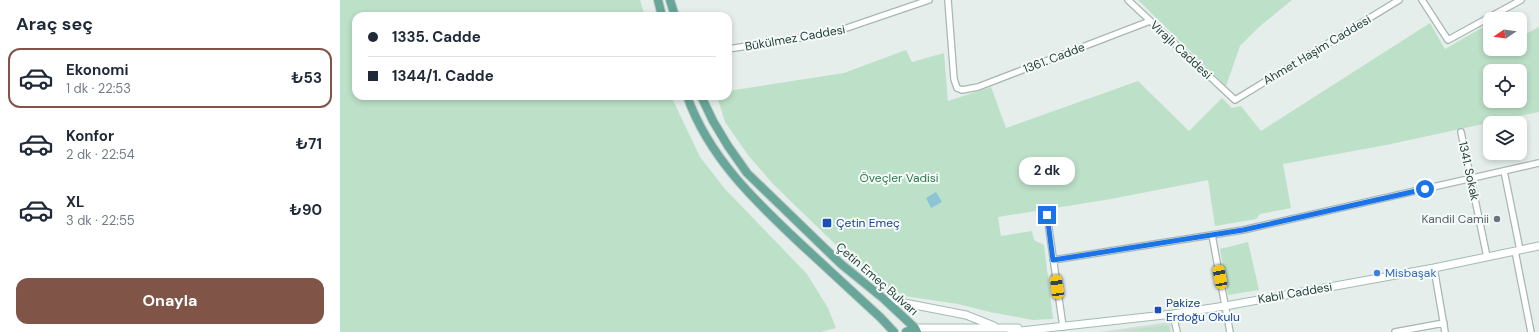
<!DOCTYPE html>
<html lang="tr">
<meta charset="utf-8">
<style>
body{margin:0;font-family:"DM Sans",sans-serif;background:#f2f2f3;color:#1f2937;height:100vh;display:flex;flex-direction:column;font-size:15px;white-space:nowrap}
*{box-sizing:border-box;margin:0}
p{font-size:13px;color:#747a83}
.icon{flex:none;width:22px;height:22px;fill:none;stroke:currentColor;stroke-width:2;stroke-linecap:round;stroke-linejoin:round}
.map{position:relative;flex:1;overflow:hidden}
.details{display:flex;flex-direction:column;background:#fff;width:340px}
.details>*{flex:none}
.banner{position:absolute;left:12px;top:12px;width:380px;height:88px;border-radius:12px;box-shadow:0 2px 6px #0003;display:grid;align-content:center;height:88px;padding:0 16px;background:#fff}
.needle{width:26px;rotate:257deg}
.tools{position:absolute;left:1143px;top:12px;display:grid;gap:8px}
.tools a{display:grid;place-items:center;width:44px;height:44px;border-radius:8px;background:#fff;box-shadow:0 2px 6px #0003;font-size:20px}
.end{position:absolute;width:18px;height:18px;margin:-9px;border:5px solid #1a73e8;background:#fff;box-shadow:0 0 0 2px #fff}
.from{border-radius:50%}
.bubble{position:absolute;height:28px;border-radius:12px;background:#fff;box-shadow:0 2px 6px #0003;font-size:13px;font-weight:700;line-height:28px;text-align:center}
.car{position:absolute;width:12px;height:24px;margin:-12px -6px;border-radius:5px;box-shadow:0 0 3px 1px #0007;background:linear-gradient(#f5c518 24%,#345 0 40%,#f5c518 0 76%,#345 0 86%,#f5c518 0)}
.banner b{display:flex;align-items:center;gap:14px;height:38px;font-size:15px}
.banner b+b{border-top:1px solid #e0e1e3}
.banner i{width:10px;height:10px;background:#1f2937}
ul{padding:0;list-style:none}
li{display:flex;align-items:center;gap:12px;height:60px;margin:0 8px 6px;padding:0 8px;border:2px solid transparent;border-radius:12px}
li div{flex:1}
li b{display:block;font-size:15px}
li em{font-style:normal;font-weight:700}
li.selected{border-color:#805447}
li>.icon{width:36px;height:36px;stroke-width:1.5}
h2{padding:0 16px;font-size:18px;line-height:48px}
.button{display:flex;gap:8px;margin-top:auto;padding:8px 16px}
.button a{flex:1;height:46px;border-radius:12px;background:#805447;color:#fff;font-size:16px;font-weight:700;line-height:46px;text-align:center}
main{display:flex;flex:1;min-height:0}
.map>svg:first-child{display:block}
.built{fill:#d3deda}
.green{fill:#bde0c8;fill-rule:evenodd}
.water{fill:#8bc5d5}
.lines{fill:none;stroke-linecap:round;stroke-linejoin:round}
.minor-casing{stroke:#a7b7b3;stroke-width:8}
.secondary-casing{stroke:#a2bbb3;stroke-width:9}
.primary-casing{stroke:#c1cac8;stroke-width:10}
.minor{stroke:#fff;stroke-width:5.5}
.secondary{stroke:#fff;stroke-width:7}
.primary{stroke:#67a699;stroke-width:8}
.route{stroke:#1a73e8;stroke-width:5}
.worship-dot{fill:#6b7280;stroke:#f6faf8;stroke-width:1.5}
.transit-dot{fill:#1a4fb4;stroke:#f6faf8;stroke-width:1.5}
.shop-dot{fill:#3f7fe0;stroke:#f6faf8;stroke-width:1.5}
.labels{text-anchor:middle;stroke-width:4;stroke-linejoin:round;paint-order:stroke}
.street-label{font-size:12px;fill:#23413b;stroke:#f6faf8}
.park-label{font-size:12px;fill:#2b7a4e;stroke:#f6faf8}
.worship-label{font-size:12px;fill:#5b616d;stroke:#f6faf8;text-anchor:end}
.transit-label{font-size:12px;fill:#164399;stroke:#f6faf8;text-anchor:start}
.shop-label{font-size:12px;fill:#366cbe;stroke:#f6faf8;text-anchor:start}
</style>
<main>
<section class="details">
<h2>Araç seç</h2>
<ul>
<li class="selected"><svg class="icon" aria-label="car" viewBox="0 0 24 24"><path d="M5 17H2v-5l4-1 3-4h7l3 4 3 1v5h-3M9 17h6M6 11h13"/><circle cx="7" cy="17" r="2"/><circle cx="17" cy="17" r="2"/></svg><div><b>Ekonomi</b><p>1 dk · 22:53</p></div><em>₺53</em></li>
<li><svg class="icon" aria-label="car" viewBox="0 0 24 24"><path d="M5 17H2v-5l4-1 3-4h7l3 4 3 1v5h-3M9 17h6M6 11h13"/><circle cx="7" cy="17" r="2"/><circle cx="17" cy="17" r="2"/></svg><div><b>Konfor</b><p>2 dk · 22:54</p></div><em>₺71</em></li>
<li><svg class="icon" aria-label="car" viewBox="0 0 24 24"><path d="M5 17H2v-5l4-1 3-4h7l3 4 3 1v5h-3M9 17h6M6 11h13"/><circle cx="7" cy="17" r="2"/><circle cx="17" cy="17" r="2"/></svg><div><b>XL</b><p>3 dk · 22:55</p></div><em>₺90</em></li>
</ul>
<div class="button"><a>Onayla</a></div>
</section>
<div class="map">
<svg width="1199" height="332" viewBox="0 0 1199 332">
<rect width="100%" height="100%" fill="#e5eeeb"/>
<path class="built" d="M830 322 831 332H760Z"/>
<path class="green" d="M0 0H300L305 16H16V96H331L360 157 385 189 467 274 488 308 496 328 481 332H0Z
M798 0H952L919 27 900 46 886 86Z
M1090 23 1105 49 1145 26 1150 35V49H1180V37L1199 27V112L1051 144 943 164 951 208 920 214 916 219 875 226 868 180 771 199 658 217 661 236 692 231 694 240 704 245 713 319 693 320 650 312 618 304 550 294 525 273 433 184 408 155 385 122 377 96H388V91L504 73 566 50 572 62 604 53 608 101 651 87 666 128 798 81 849 131 882 98 892 108 901 106 921 131ZM1150 71H1180V101H1150Z
M908 242 919 290 888 295 880 249Z
M828 325 830 332 779 331Z"/>
<path class="water" d="M596 192 602 202 591 208 586 198Z"/>
<g class="lines">
<g class="minor-casing">
<path id="minor" d="M608 0 614 79 617 88 622 90 638 87 810 21
M788 0 895 100 1059 0
M1082 0 1108 40 1181 0
M388 49 492 33 589 0
M1121 132 1147 257
M1164 171 1180 250
M707 215 723 327
M872 235 890 332
M1175 251 1191 332
M713 260 903 230 1199 163
M1094 268 1105 332
M833 314 837 332
M1055 332 1104 323"/>
</g>
<g class="secondary-casing">
<path id="secondary" d="M544 299 626 315 654 326
M575 328H678
M671 332 833 314 885 306 1094 268 1199 246"/>
</g>
<g class="primary-casing">
<path id="primary" d="M318 0 322 16
M330 0 335 16
M347 96C369 158 416 202 463 246 489 270 515 294 541 318L554 332
M361 96 373 121 388 146 407 173 501 264 544 299 575 328 577 332
M566 332 575 328"/>
</g>
<use href="#minor" class="minor"/>
<use href="#secondary" class="secondary"/>
<use href="#primary" class="primary"/>
</g>
<g class="lines">
<path class="route" d="M707 215 713 260 903 230 1085 189"/>
</g>
<circle class="worship-dot" cx="1157" cy="219" r="4"/>
<g class="transit-dot">
<rect x="482" y="218" width="10" height="10" rx="2"/>
<rect x="814" y="306" width="8" height="8" rx="2"/>
</g>
<circle class="shop-dot" cx="1037" cy="273" r="4"/>
<g class="labels">
<g class="street-label">
<text transform="translate(455 38) rotate(-10)" y="4">Bükülmez Caddesi</text>
<text transform="translate(841 50) rotate(43)" y="4">Virajlı Caddesi</text>
<text transform="translate(977 50) rotate(-31)" y="4">Ahmet Haşim Caddesi</text>
<text transform="translate(714 58) rotate(-21)" y="4">1361. Cadde</text>
<text transform="translate(1129 171) rotate(78)" y="4">1341. Sokak</text>
<text transform="translate(537 279) rotate(41)" y="4">Çetin Emeç Bulvarı</text>
<text transform="translate(955 293) rotate(-10)" y="4">Kabil Caddesi</text>
</g>
<g class="park-label">
<text x="559" y="182">Öveçler Vadisi</text>
</g>
<g class="worship-label">
<text x="1149" y="223">Kandil Camii</text>
</g>
<g class="transit-label">
<text x="496" y="227">Çetin Emeç</text>
<text x="826" y="307">Pakize<tspan x="826" dy="14">Erdoğu Okulu</tspan></text>
</g>
<g class="shop-label">
<text x="1045" y="277">Misbaşak</text>
</g>
</g>
</svg>
<div class="tools">
<a><svg class="needle" viewBox="-14 -14 28 28"><path d="M0-13l5 13h-10z" fill="#e53935"/><path d="M0 13l5-13h-10z" fill="#747a83"/></svg></a>
<a><svg class="icon" aria-label="locate" viewBox="0 0 24 24"><circle cx="12" cy="12" r="6"/><path d="M12 2v4M12 18v4M2 12h4M18 12h4"/></svg></a>
<a><svg class="icon" aria-label="layers" viewBox="0 0 24 24"><path d="M12 4l9 5-9 5-9-5zM3 14l9 5 9-5"/></svg></a>
</div>
<i class="end from" style="left:1085px;top:189px"></i>
<i class="end" style="left:707px;top:215px"></i>
<div class="bubble" style="left:679px;top:157px;width:56px">2 dk</div>
<i class="car" style="left:880px;top:277px;rotate:349deg"></i>
<i class="car" style="left:717px;top:287px;rotate:352deg"></i>
<div class="banner">
<b><i class="from"></i>1335. Cadde</b>
<b><i></i>1344/1. Cadde</b>
</div>
</div>
</main>
